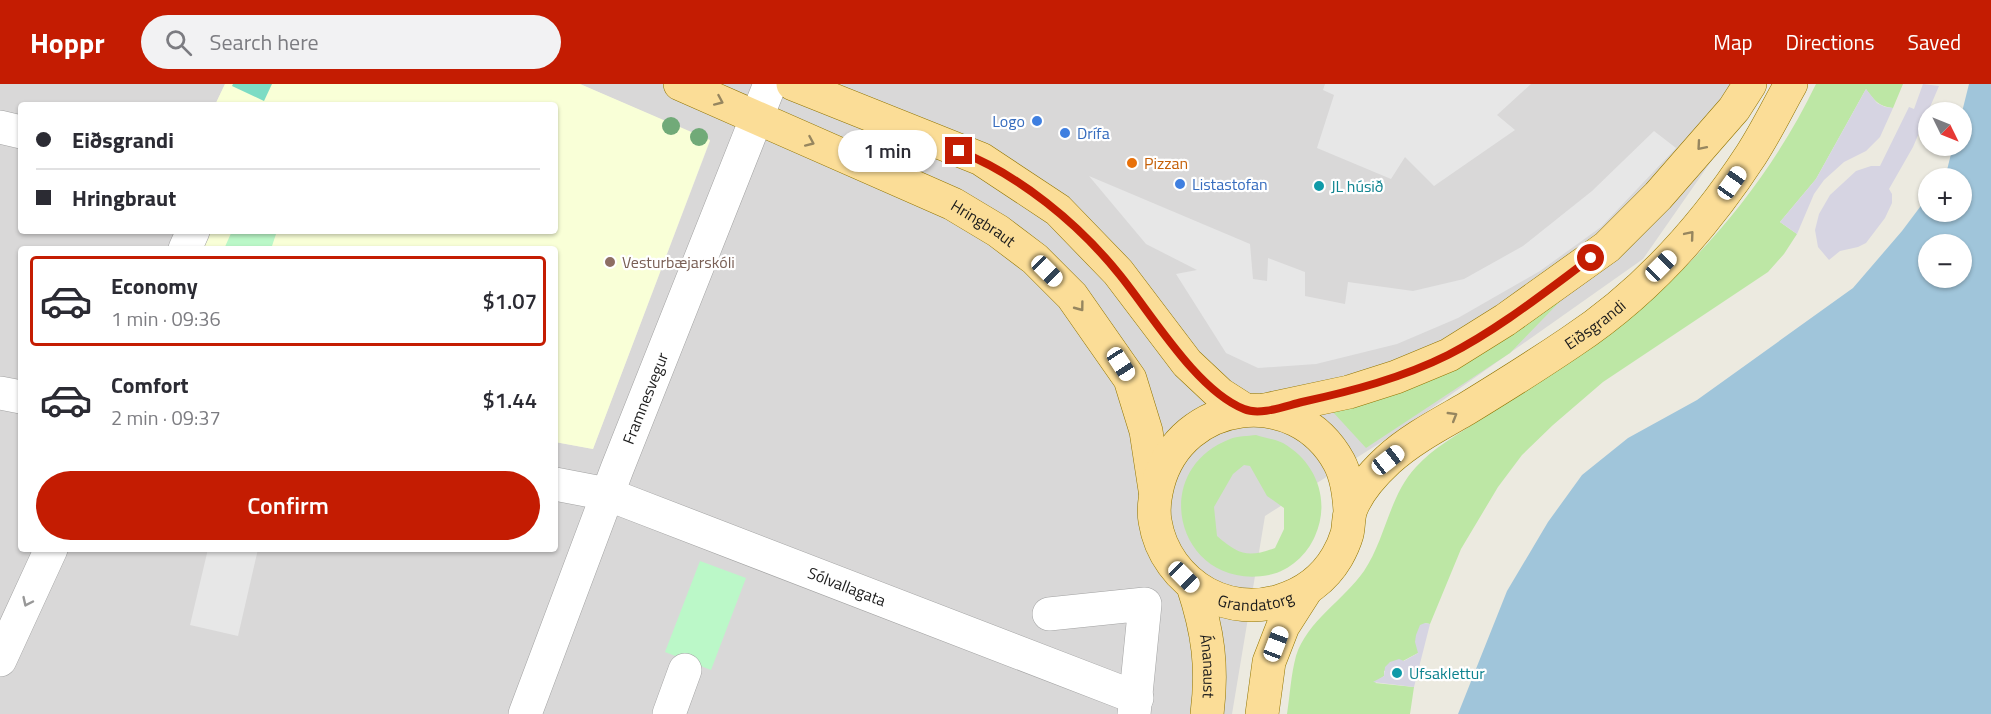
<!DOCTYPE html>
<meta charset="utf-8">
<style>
body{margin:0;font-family:"Titillium Web",sans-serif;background:#f2f2f3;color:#2b2b33;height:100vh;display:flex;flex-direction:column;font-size:22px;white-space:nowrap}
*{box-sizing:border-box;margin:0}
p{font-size:20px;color:#7c7c81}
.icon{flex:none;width:33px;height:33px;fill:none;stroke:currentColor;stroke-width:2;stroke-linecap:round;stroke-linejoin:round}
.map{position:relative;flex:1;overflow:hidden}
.panel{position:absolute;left:18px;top:162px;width:540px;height:306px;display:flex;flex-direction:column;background:#fff;border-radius:6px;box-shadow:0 2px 4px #0004}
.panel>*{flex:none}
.hud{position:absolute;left:18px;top:18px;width:540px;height:132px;border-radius:6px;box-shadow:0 2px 4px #0004;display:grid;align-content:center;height:132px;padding:0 18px;background:#fff}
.needle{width:39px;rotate:133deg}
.controls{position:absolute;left:1918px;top:18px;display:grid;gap:12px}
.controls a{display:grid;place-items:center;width:54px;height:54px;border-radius:50%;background:#fff;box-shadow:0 2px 4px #0004;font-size:30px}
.end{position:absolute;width:27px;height:27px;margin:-14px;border:8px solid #c41c02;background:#fff;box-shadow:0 0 0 3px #fff}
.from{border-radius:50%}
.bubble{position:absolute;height:42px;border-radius:21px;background:#fff;box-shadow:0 2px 4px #0004;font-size:20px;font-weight:600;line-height:42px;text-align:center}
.car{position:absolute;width:18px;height:36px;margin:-18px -9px;border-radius:8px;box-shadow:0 0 4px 2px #0007;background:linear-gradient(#fff 24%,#345 0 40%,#fff 0 76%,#345 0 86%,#fff 0)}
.hud b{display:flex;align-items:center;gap:21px;height:57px;font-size:22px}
.hud b+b{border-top:2px solid #e1e1e2}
.hud i{width:15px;height:15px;background:#2b2b33}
ul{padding:10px 0 0;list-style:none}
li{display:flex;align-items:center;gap:18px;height:90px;margin:0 12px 9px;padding:0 6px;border:3px solid transparent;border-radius:6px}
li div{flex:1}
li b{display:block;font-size:22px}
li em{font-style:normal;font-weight:600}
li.current{border-color:#c41c02}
li>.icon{width:54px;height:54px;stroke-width:1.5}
.action{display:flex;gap:12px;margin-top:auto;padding:12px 18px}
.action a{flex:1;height:69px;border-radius:36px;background:#c41c02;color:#fff;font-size:24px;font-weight:600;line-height:69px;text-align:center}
header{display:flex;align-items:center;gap:36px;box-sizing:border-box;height:84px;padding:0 30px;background:#c41c02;color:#fff}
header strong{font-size:28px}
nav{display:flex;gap:33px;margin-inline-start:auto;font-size:21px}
.search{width:420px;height:54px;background:#f2f2f3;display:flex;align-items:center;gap:15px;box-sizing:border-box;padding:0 21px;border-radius:33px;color:#7c7c81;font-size:22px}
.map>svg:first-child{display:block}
.residential{fill:#d9d8d8}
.education{fill:#f9ffd7}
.grass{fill:#bde7a5;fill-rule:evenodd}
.park{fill:#bbf8c8}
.pitch{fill:#7ddcc4}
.parking{fill:#e7e7e7}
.plaza{fill:#d6d4e2}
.water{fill:#a0c5da;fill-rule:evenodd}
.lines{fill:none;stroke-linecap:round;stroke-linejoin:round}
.minor-casing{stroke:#a2a2a2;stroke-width:34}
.major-casing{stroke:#907401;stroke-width:34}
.minor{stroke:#fff;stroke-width:33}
.major{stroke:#fbdd97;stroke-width:33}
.tree{fill:#71aa78}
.oneway{stroke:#96865f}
.oneway2{stroke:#989898}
.route{stroke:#c41c02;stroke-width:8}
.shop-dot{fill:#3f7fe0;stroke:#fff;stroke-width:2}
.food-dot{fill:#e8710a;stroke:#fff;stroke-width:2}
.culture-dot{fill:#0f9aa8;stroke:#fff;stroke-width:2}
.education-dot{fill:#8d6e63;stroke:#fff;stroke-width:2}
.labels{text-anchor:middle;stroke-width:4.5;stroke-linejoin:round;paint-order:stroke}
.shop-label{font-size:16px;fill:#366cbe;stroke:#fff;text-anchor:start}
.food-label{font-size:16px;fill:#c56008;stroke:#fff;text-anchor:start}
.culture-label{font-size:16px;fill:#0d838f;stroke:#fff;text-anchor:start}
.street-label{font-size:16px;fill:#1b1b1b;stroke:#fff}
.education-label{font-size:16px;fill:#785e54;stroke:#fff;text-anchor:start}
</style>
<header>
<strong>Hoppr</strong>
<div class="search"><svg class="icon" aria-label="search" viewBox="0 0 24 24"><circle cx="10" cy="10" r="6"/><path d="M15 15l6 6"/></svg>Search here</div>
<nav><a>Map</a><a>Directions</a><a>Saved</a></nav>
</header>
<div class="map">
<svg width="1991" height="630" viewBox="0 0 1991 630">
<rect width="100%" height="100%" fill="#eceae0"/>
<path class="residential" d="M0 0H225L215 21H21V147H211L203 165H21V465H555V358L593 365 710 57 580 0H1765L1643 175 1405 343 1265 432 1232 630H0Z"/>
<path class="education" d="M225 0H580L710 56 593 365 555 358V165H203L211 147H555V21H215Z"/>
<path class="grass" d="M1816 0H1903L1893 24C1879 23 1873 15 1866 5L1816 95 1780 138 1797 150 1784 170 1768 188 1603 298 1553 341 1522 371 1498 403 1461 465 1430 540 1425 539 1418 569 1384 587V592L1375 599 1414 603 1410 630H1287C1290 611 1291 590 1296 572 1307 537 1344 516 1364 487 1386 454 1389 412 1416 383 1433 364 1457 351 1478 337 1511 316 1544 295 1577 273 1677 205 1763 110 1816 0Z
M1573 204 1510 269 1366 364 1332 327Z
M1256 351C1265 354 1275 355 1283 359 1316 378 1331 416 1315 452 1307 471 1289 487 1269 491 1179 508 1145 388 1230 355 1237 352 1248 352 1256 351ZM1244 381 1250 382 1267 412 1284 424V445L1275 464C1248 474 1239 471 1217 452L1214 423 1233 390Z"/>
<path class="park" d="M232 147H277L271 165H224Z
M700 477 746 494 711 586 665 568Z"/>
<path class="pitch" d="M233 0H272L264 17 232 2Z"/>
<path class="parking" d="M1325 0H1531L1497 31 1515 46 1434 102 1405 73 1391 95 1317 64 1334 11 1323 6Z
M1654 47 1676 64 1601 143 1540 187 1458 234 1397 260 1316 280 1258 284 1226 269 1176 190 1197 186 1146 160 1089 92 1250 160 1253 195 1267 197 1268 174 1305 188V212L1345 220 1348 198 1413 207 1464 195 1523 162 1592 107Z
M208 465H258L238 552 190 541Z"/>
<path class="plaza" d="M1923 0 1939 2 1913 63 1889 105 1892 110V119L1885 134 1866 159 1858 163 1840 167 1829 176 1818 163 1815 146 1819 130 1830 111 1856 87 1871 82H1880L1909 23 1914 25Z
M1866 5 1877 19 1885 23 1893 24 1880 53 1866 67 1844 78 1824 96 1814 110 1797 150 1780 138 1816 95Z
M1425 539 1430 540 1414 603 1373 598 1384 592 1385 583 1390 578 1399 575 1404 577 1418 569 1415 558 1416 551 1420 541Z"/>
<path class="water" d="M1969 0H1991V630H1458L1507 507 1548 438 1582 391 1628 354 1697 316 1853 204 1902 147 1929 111V128H1962V94H1941L1947 86 1953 62H1962V28ZM1929 160H1962V194H1929Z"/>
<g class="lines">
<g class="minor-casing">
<g id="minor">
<path d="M0 43 21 48"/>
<path d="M185 165 193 147"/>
<path d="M0 309 21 313"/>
<path id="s1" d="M555 400 607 410 1137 614"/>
<path d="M1049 530 1145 520 1134 630"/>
<path d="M0 576 51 465"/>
<path id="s2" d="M525 630 617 385 770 0"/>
<path d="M669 630 685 586"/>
</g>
</g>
<g class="major-casing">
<g id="major">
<path id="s3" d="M680 0 953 120 998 147 1035 175 1072 212 1130 295 1146 347 1155 406"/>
<path d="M793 0 981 75 1058 126 1118 188 1187 279 1220 310 1245 326"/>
<path d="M1265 326 1349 308 1396 293 1449 271 1505 236 1607 163 1658 112 1734 25 1750 0"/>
<path id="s4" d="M1350 427C1349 410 1347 393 1339 378 1296 299 1181 314 1158 400 1155 412 1153 425 1155 437 1160 469 1180 495 1207 510 1253 534 1311 517 1337 473 1341 466 1345 457 1347 450 1349 442 1348 433 1351 425 1358 407 1374 389 1388 376 1411 355 1440 340 1466 325 1502 303 1537 281 1571 258 1644 210 1704 143 1751 71 1766 48 1778 23 1791 0"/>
<path id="s5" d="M1193 502C1208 547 1213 583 1207 630"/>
<path d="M1262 630 1269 578 1283 542 1306 506"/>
</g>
</g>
<use href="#minor" class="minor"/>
<use href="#major" class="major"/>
</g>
<g class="tree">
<circle cx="671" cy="42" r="9"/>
<circle cx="699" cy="53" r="9"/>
</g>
<defs><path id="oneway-chevron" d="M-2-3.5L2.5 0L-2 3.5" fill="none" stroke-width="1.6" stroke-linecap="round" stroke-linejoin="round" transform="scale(1.5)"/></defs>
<g class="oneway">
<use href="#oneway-chevron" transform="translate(719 17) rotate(24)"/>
<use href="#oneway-chevron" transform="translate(810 58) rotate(24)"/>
<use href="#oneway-chevron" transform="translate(1701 62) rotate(131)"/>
<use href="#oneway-chevron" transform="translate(1690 151) rotate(-50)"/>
<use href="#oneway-chevron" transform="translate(1080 223) rotate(53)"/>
<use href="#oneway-chevron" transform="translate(1453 332) rotate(-31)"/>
</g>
<use class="oneway2" href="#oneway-chevron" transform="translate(27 518) rotate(115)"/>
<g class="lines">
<path class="route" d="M959 67C1019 91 1078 139 1119 190 1151 229 1196 306 1244 325 1260 332 1285 322 1302 318 1352 307 1402 294 1448 271 1499 245 1545 208 1591 174"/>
</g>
<g class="shop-dot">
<circle cx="1037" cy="37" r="6"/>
<circle cx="1065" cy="49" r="6"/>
<circle cx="1180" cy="100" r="6"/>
</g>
<circle class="food-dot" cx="1132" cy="79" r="6"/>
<g class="culture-dot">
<circle cx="1319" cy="102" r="6"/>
<circle cx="1397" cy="589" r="6"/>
</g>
<circle class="education-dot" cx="610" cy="178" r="6"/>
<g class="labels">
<g class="shop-label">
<text x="1025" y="43" text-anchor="end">Logo</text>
<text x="1077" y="55">Drífa</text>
<text x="1192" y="106">Listastofan</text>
</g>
<g class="food-label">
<text x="1144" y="85">Pizzan</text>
</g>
<g class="culture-label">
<text x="1331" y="108">JL húsið</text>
<text x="1409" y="595">Ufsaklettur</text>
</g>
<g class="street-label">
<text dy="6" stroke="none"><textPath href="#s3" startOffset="334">Hringbraut</textPath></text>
<text dy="6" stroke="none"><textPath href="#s4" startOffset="924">Eiðsgrandi</textPath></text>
<text dy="6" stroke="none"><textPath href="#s2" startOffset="338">Framnesvegur</textPath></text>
<text dy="6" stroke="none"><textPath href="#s1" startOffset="310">Sólvallagata</textPath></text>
<text dy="6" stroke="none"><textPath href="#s4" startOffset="466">Grandatorg</textPath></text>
<text dy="6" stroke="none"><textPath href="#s5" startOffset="82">Ánanaust</textPath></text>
</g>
<g class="education-label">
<text x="622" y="184">Vesturbæjarskóli</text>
</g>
</g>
</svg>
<div class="controls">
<a><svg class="needle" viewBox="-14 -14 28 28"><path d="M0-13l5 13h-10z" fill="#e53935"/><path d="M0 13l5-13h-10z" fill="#7c7c81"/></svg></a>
<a>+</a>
<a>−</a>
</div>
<i class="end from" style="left:1591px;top:174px"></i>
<i class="end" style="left:959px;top:67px"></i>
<div class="bubble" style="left:838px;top:46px;width:99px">1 min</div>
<i class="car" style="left:1732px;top:99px;rotate:35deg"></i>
<i class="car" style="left:1661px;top:182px;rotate:45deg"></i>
<i class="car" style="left:1047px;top:187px;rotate:135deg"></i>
<i class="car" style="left:1121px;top:280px;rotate:147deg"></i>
<i class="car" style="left:1388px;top:376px;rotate:52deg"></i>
<i class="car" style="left:1184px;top:493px;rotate:135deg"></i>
<i class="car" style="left:1276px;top:560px;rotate:21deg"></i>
<div class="hud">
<b><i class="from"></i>Eiðsgrandi</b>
<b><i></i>Hringbraut</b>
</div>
<section class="panel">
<ul>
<li class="current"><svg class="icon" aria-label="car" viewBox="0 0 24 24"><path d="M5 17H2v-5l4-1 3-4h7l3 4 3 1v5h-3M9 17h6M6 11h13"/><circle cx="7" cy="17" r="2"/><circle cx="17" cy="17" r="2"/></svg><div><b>Economy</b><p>1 min · 09:36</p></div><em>$1.07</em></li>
<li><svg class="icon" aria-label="car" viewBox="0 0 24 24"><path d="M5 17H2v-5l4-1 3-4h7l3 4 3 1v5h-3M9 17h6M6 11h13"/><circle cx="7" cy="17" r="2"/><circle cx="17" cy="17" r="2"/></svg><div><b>Comfort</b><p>2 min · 09:37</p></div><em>$1.44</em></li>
</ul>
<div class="action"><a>Confirm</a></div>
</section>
</div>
